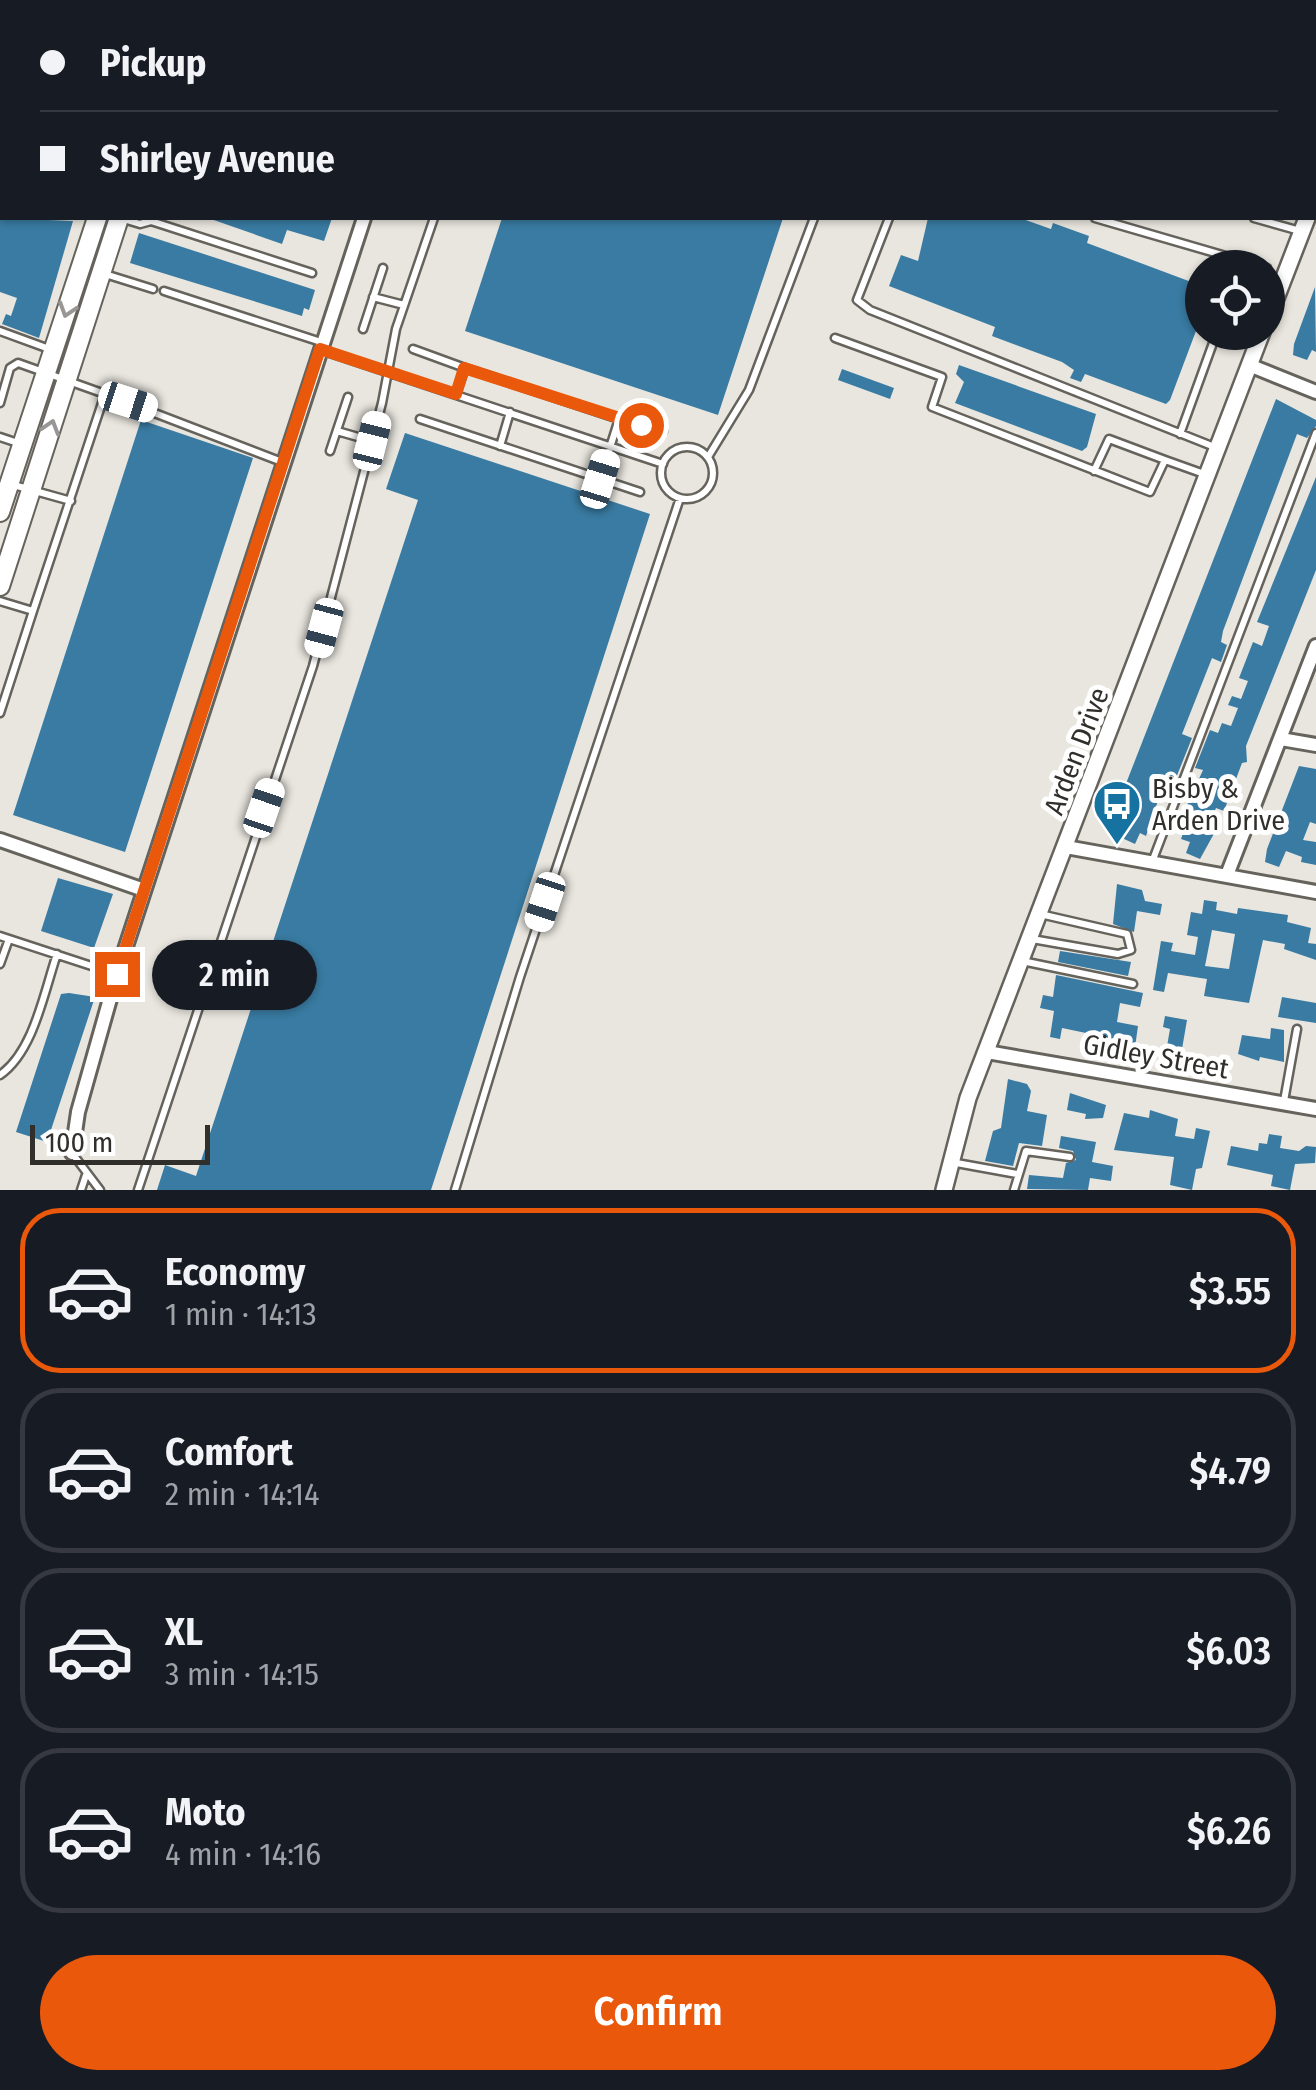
<!DOCTYPE html>
<meta charset="utf-8">
<style>
body{margin:0;font-family:"Fira Sans Condensed",sans-serif;background:#242831;color:#f1f3f6;height:100vh;display:flex;flex-direction:column;font-size:38px;white-space:nowrap}
*{box-sizing:border-box;margin:0}
p{font-size:32px;color:#9ea1a6}
.icon{flex:none;width:55px;height:55px;fill:none;stroke:currentColor;stroke-width:2;stroke-linecap:round;stroke-linejoin:round}
.map{position:relative;height:1190px;overflow:hidden}
.details{display:flex;flex-direction:column;background:#171b24;flex:1}
.details>*{flex:none}
.guide{position:absolute;left:0px;top:0px;width:1318px;height:220px;box-shadow:0 2px 8px #0004;display:grid;align-content:center;height:220px;padding:0 40px;background:#171b24}
.buttons{position:absolute;left:1185px;top:250px;display:grid;gap:20px}
.buttons a{display:grid;place-items:center;width:100px;height:100px;border-radius:50%;background:#171b24;box-shadow:0 2px 8px #0004;font-size:50px}
.scale{position:absolute;left:30px;bottom:25px;width:180px;box-sizing:border-box;padding-left:10px;border:5px solid #302f2c;border-top:0;font-size:28px;line-height:35px;white-space:nowrap;color:#302f2c;-webkit-text-stroke:8px #fff;paint-order:stroke}
.end{position:absolute;width:45px;height:45px;margin:-22px;border:12px solid #ea580c;background:#fff;box-shadow:0 0 0 5px #fff}
.from{border-radius:50%}
.bubble{position:absolute;height:70px;border-radius:35px;background:#171b24;box-shadow:0 2px 8px #0004;font-size:32px;font-weight:600;line-height:70px;text-align:center}
.car{position:absolute;width:30px;height:60px;margin:-30px -15px;border-radius:12px;box-shadow:0 0 8px 2px #0007;background:linear-gradient(#fff 24%,#345 0 40%,#fff 0 76%,#345 0 86%,#fff 0)}
.guide b{display:flex;align-items:center;gap:35px;height:95px;font-size:38px}
.guide b+b{border-top:2px solid #363941}
.guide i{width:25px;height:25px;background:#f1f3f6}
ul{padding:18px 0 0;list-style:none}
li{display:flex;align-items:center;gap:30px;height:165px;margin:0 20px 15px;padding:0 20px;border:5px solid #363941;border-radius:40px}
li div{flex:1}
li b{display:block;font-size:38px}
li em{font-style:normal;font-weight:600}
li.selected{border-color:#ea580c}
li>.icon{width:90px;height:90px;stroke-width:1.5}
.button{display:flex;gap:20px;margin-top:auto;padding:20px 40px}
.button a{flex:1;height:115px;border-radius:60px;background:#ea580c;color:#fff;font-size:40px;font-weight:600;line-height:115px;text-align:center}
.map>svg:first-child{display:block}
.building{fill:#397ba2;fill-rule:evenodd}
.lines{fill:none;stroke-linecap:round;stroke-linejoin:round}
.service-casing{stroke:#65635c;stroke-width:11}
.minor-casing{stroke:#65635c;stroke-width:18}
.tertiary-casing{stroke:#65635c;stroke-width:20}
.secondary-casing{stroke:#65635c;stroke-width:22}
.service{stroke:#fff;stroke-width:6}
.minor{stroke:#fff;stroke-width:12}
.tertiary{stroke:#fff;stroke-width:15}
.secondary{stroke:#fff;stroke-width:18}
.oneway{stroke:#989796}
.route{stroke:#ea580c;stroke-width:12}
.labels{text-anchor:middle;stroke-width:10;stroke-linejoin:round;paint-order:stroke}
.street-label{font-size:28px;fill:#302f2c;stroke:#fff}
.poi-label{font-size:28px;fill:#302f2c;stroke:#fff;text-anchor:start}
</style>
<div class="map">
<svg width="1316" height="1190" viewBox="0 0 1316 1190">
<rect width="100%" height="100%" fill="#e9e6df"/>
<path class="building" d="M0 218 73 221 39 338 2 324 6 314 11 316 17 298 0 292Z
M208 218H332L324 241 287 230 282 244Z
M502 218H783L718 415 465 331Z
M928 218H1020L1051 229 1053 223 1089 236 1087 243 1202 286V315L1170 400 1166 404 1085 374 1081 382 1070 378 1074 370 1062 362 992 336 995 327 889 286 901 255 918 261Z
M139 233 315 290 309 310 304 308 302 316 130 263Z
M1315 287 1316 352 1312 350 1307 360 1293 355 1294 344Z
M959 365 1096 414 1087 447 1082 451 955 403 964 382 956 374Z
M842 369 894 388 890 399 838 380Z
M1276 399 1316 420V426L1307 438 1297 434 1223 631 1221 642 1227 645 1221 662 1212 658 1182 734 1192 738 1176 778 1167 774 1146 836 1140 833 1135 844 1111 833V822Z
M141 420 253 458 125 852 13 815Z
M405 433 650 514 431 1190H157L165 1165 196 1176 418 500 386 489Z
M1316 477V570L1246 746 1247 762 1242 763 1224 811 1216 808 1208 827 1216 830 1200 859 1186 853 1190 842 1181 839 1185 828 1178 825 1203 770 1195 768 1210 730 1218 733 1222 723 1231 726 1238 708 1228 705 1232 696 1241 699 1248 681 1239 678 1253 642 1262 646 1269 626 1257 622Z
M1299 766 1316 769V824L1310 822 1303 840 1316 842V865L1301 862 1302 857 1286 851 1279 867 1265 862 1267 849Z
M58 878 113 894 94 948 41 931Z
M1117 884 1142 890 1145 901 1162 904 1160 915 1137 911 1134 932 1113 924Z
M1204 900 1217 902 1216 910 1237 914 1238 908 1288 915 1287 922 1311 928 1308 943 1316 944V960L1284 949 1285 944 1263 940 1249 1003 1204 996 1207 979 1168 973 1164 992 1153 990 1161 941 1173 943 1171 951 1195 955 1198 937 1187 935 1191 912 1202 914ZM1212 930 1235 934 1229 969 1205 966Z
M1060 951 1131 962 1128 976 1058 962Z
M1056 975 1143 993 1140 1007 1120 1003 1117 1022 1138 1026 1135 1047 1084 1042 1086 1033 1062 1028 1060 1039 1050 1037 1054 1011 1040 1008 1043 995 1053 997Z
M69 993 95 997 47 1142 16 1132 61 994Z
M1282 997 1316 1003V1023L1278 1017Z
M1165 1016 1187 1020 1181 1055 1166 1052 1170 1029 1163 1027Z
M1271 1028 1284 1030V1062L1260 1057 1259 1061 1238 1054 1242 1035 1270 1039Z
M1008 1079 1027 1084 1031 1091 1027 1111 1047 1115 1042 1146 1019 1143 1013 1166 985 1161 993 1131 1001 1128Z
M1070 1093 1106 1105 1103 1118 1085 1119 1086 1114 1067 1110Z
M1150 1110 1178 1119 1175 1136 1194 1139 1196 1128 1210 1131 1202 1168 1196 1169 1192 1190 1170 1185 1174 1157 1114 1150 1124 1113 1149 1118Z
M1269 1134 1282 1136 1280 1148 1299 1151 1306 1146 1316 1147 1315 1163 1295 1164 1290 1190 1271 1186 1273 1175 1227 1165 1231 1146 1258 1151 1259 1143 1267 1144Z
M1061 1136 1096 1142 1092 1162 1113 1166 1111 1181 1090 1178 1088 1190 1027 1189 1029 1175 1063 1178 1066 1163 1076 1160 1073 1151 1059 1148Z"/>
<g class="lines">
<g class="service-casing">
<path id="service" d="M271 0 279 2
M512 2V0
M891 2 892 0
M0 138 2 139
M0 178 2 179
M120 218 140 224 151 221
M889 218 857 300 870 310 1217 448
M1095 218 1267 268
M1254 218 1300 231
M151 221 312 273
M105 274 153 289
M164 291 321 342
M373 297 404 305
M363 329 383 268
M0 331 52 350
M835 338 942 377 932 407 1150 492 1165 460 1207 475
M413 349 465 368
M321 350 663 464
M105 394 282 462
M456 394 465 368 619 419 600 479
M0 403 10 368 18 363 105 394 33 611
M420 419 640 492
M619 419 663 431
M337 431 372 441
M1180 434 1217 332
M0 437 21 444
M500 446 510 412
M661 473a26 26 0 1 1 52 0a26 26 0 1 1-52 0Z
M330 451 348 397
M708 457 749 390 814 218
M1094 471 1109 439 1165 460
M10 484 71 501
M0 601 33 611 0 713
M1152 862 1316 433
M0 936 116 974
M1032 939 1118 954 1131 950 1127 934 1040 914
M1022 961 1133 984
M0 964 9 939
M0 1075C34 1051 44 992 57 954
M1284 1101 1297 1029
M72 1153 100 1190
M951 1162 1017 1174
M81 1190 86 1175
M138 1190 313 666 382 403 396 329 434 218
M455 1190 520 977 680 498
M1014 1190 1026 1151 1070 1157"/>
</g>
<g class="minor-casing">
<path id="minor" d="M435 2 436 0
M1249 365 1316 392
M1281 739 1316 745
M0 840 144 890
M1066 847 1316 892
M1227 875 1316 646
M987 1052 1316 1109
M72 1153 78 1112 117 974 364 218"/>
</g>
<g class="tertiary-casing">
<path id="tertiary" d="M1315 196 1316 193
M1268 319 1307 218
M944 1190 968 1098 1262 332"/>
</g>
<g class="secondary-casing">
<path id="secondary" d="M168 2 169 0
M191 2 192 0
M0 512 97 218
M0 586 119 218"/>
</g>
<use href="#service" class="service"/>
<use href="#minor" class="minor"/>
<use href="#tertiary" class="tertiary"/>
<use href="#secondary" class="secondary"/>
</g>
<defs><path id="oneway-chevron" d="M-2-3.5L2.5 0L-2 3.5" fill="none" stroke-width="1.6" stroke-linecap="round" stroke-linejoin="round" transform="scale(2.5)"/></defs>
<g class="oneway">
<use href="#oneway-chevron" transform="translate(67 310) rotate(108)"/>
<use href="#oneway-chevron" transform="translate(51 427) rotate(-73)"/>
</g>
<g class="lines">
<path class="route" d="M117 974 320 349 456 394 464 368 641 425"/>
</g>
<defs>
<g id="bus-pin" transform="scale(2.5)"><path d="M0 17L-7.5 6A9.5 9.5 0 1 1 7.5 6Z" fill="#1673a1" stroke="#fff"/><path d="M-5-6H5V4H4V6H2V4H-2V6H-4V4H-5ZM-3.5-4V0h7V-4ZM-3.5 1.2v1.5H-2V1.2ZM2 1.2v1.5H3.5V1.2Z" fill="#fff"/></g>
</defs>
<g fill-rule="evenodd">
<use href="#bus-pin" x="1117" y="804"/>
</g>
<g class="labels">
<g class="street-label">
<text transform="translate(1076 751) rotate(-69)" y="10">Arden Drive</text>
<text transform="translate(1156 1056) rotate(10)" y="10">Gidley Street</text>
</g>
<g class="poi-label">
<text x="1152" y="798">Bisby &amp;<tspan x="1152" dy="32">Arden Drive</tspan></text>
</g>
</g>
</svg>
<div class="buttons">
<a><svg class="icon" aria-label="locate" viewBox="0 0 24 24"><circle cx="12" cy="12" r="6"/><path d="M12 2v4M12 18v4M2 12h4M18 12h4"/></svg></a>
</div>
<div class="scale">100 m</div>
<i class="end from" style="left:641px;top:425px"></i>
<i class="end" style="left:117px;top:974px"></i>
<div class="bubble" style="left:152px;top:940px;width:165px">2 min</div>
<i class="car" style="left:128px;top:402px;rotate:108deg"></i>
<i class="car" style="left:372px;top:441px;rotate:14deg"></i>
<i class="car" style="left:600px;top:479px;rotate:17deg"></i>
<i class="car" style="left:324px;top:628px;rotate:195deg"></i>
<i class="car" style="left:264px;top:808px;rotate:19deg"></i>
<i class="car" style="left:545px;top:902px;rotate:198deg"></i>
<div class="guide">
<b><i class="from"></i>Pickup</b>
<b><i></i>Shirley Avenue</b>
</div>
</div>
<section class="details">
<ul>
<li class="selected"><svg class="icon" aria-label="car" viewBox="0 0 24 24"><path d="M5 17H2v-5l4-1 3-4h7l3 4 3 1v5h-3M9 17h6M6 11h13"/><circle cx="7" cy="17" r="2"/><circle cx="17" cy="17" r="2"/></svg><div><b>Economy</b><p>1 min · 14:13</p></div><em>$3.55</em></li>
<li><svg class="icon" aria-label="car" viewBox="0 0 24 24"><path d="M5 17H2v-5l4-1 3-4h7l3 4 3 1v5h-3M9 17h6M6 11h13"/><circle cx="7" cy="17" r="2"/><circle cx="17" cy="17" r="2"/></svg><div><b>Comfort</b><p>2 min · 14:14</p></div><em>$4.79</em></li>
<li><svg class="icon" aria-label="car" viewBox="0 0 24 24"><path d="M5 17H2v-5l4-1 3-4h7l3 4 3 1v5h-3M9 17h6M6 11h13"/><circle cx="7" cy="17" r="2"/><circle cx="17" cy="17" r="2"/></svg><div><b>XL</b><p>3 min · 14:15</p></div><em>$6.03</em></li>
<li><svg class="icon" aria-label="car" viewBox="0 0 24 24"><path d="M5 17H2v-5l4-1 3-4h7l3 4 3 1v5h-3M9 17h6M6 11h13"/><circle cx="7" cy="17" r="2"/><circle cx="17" cy="17" r="2"/></svg><div><b>Moto</b><p>4 min · 14:16</p></div><em>$6.26</em></li>
</ul>
<div class="button"><a>Confirm</a></div>
</section>
